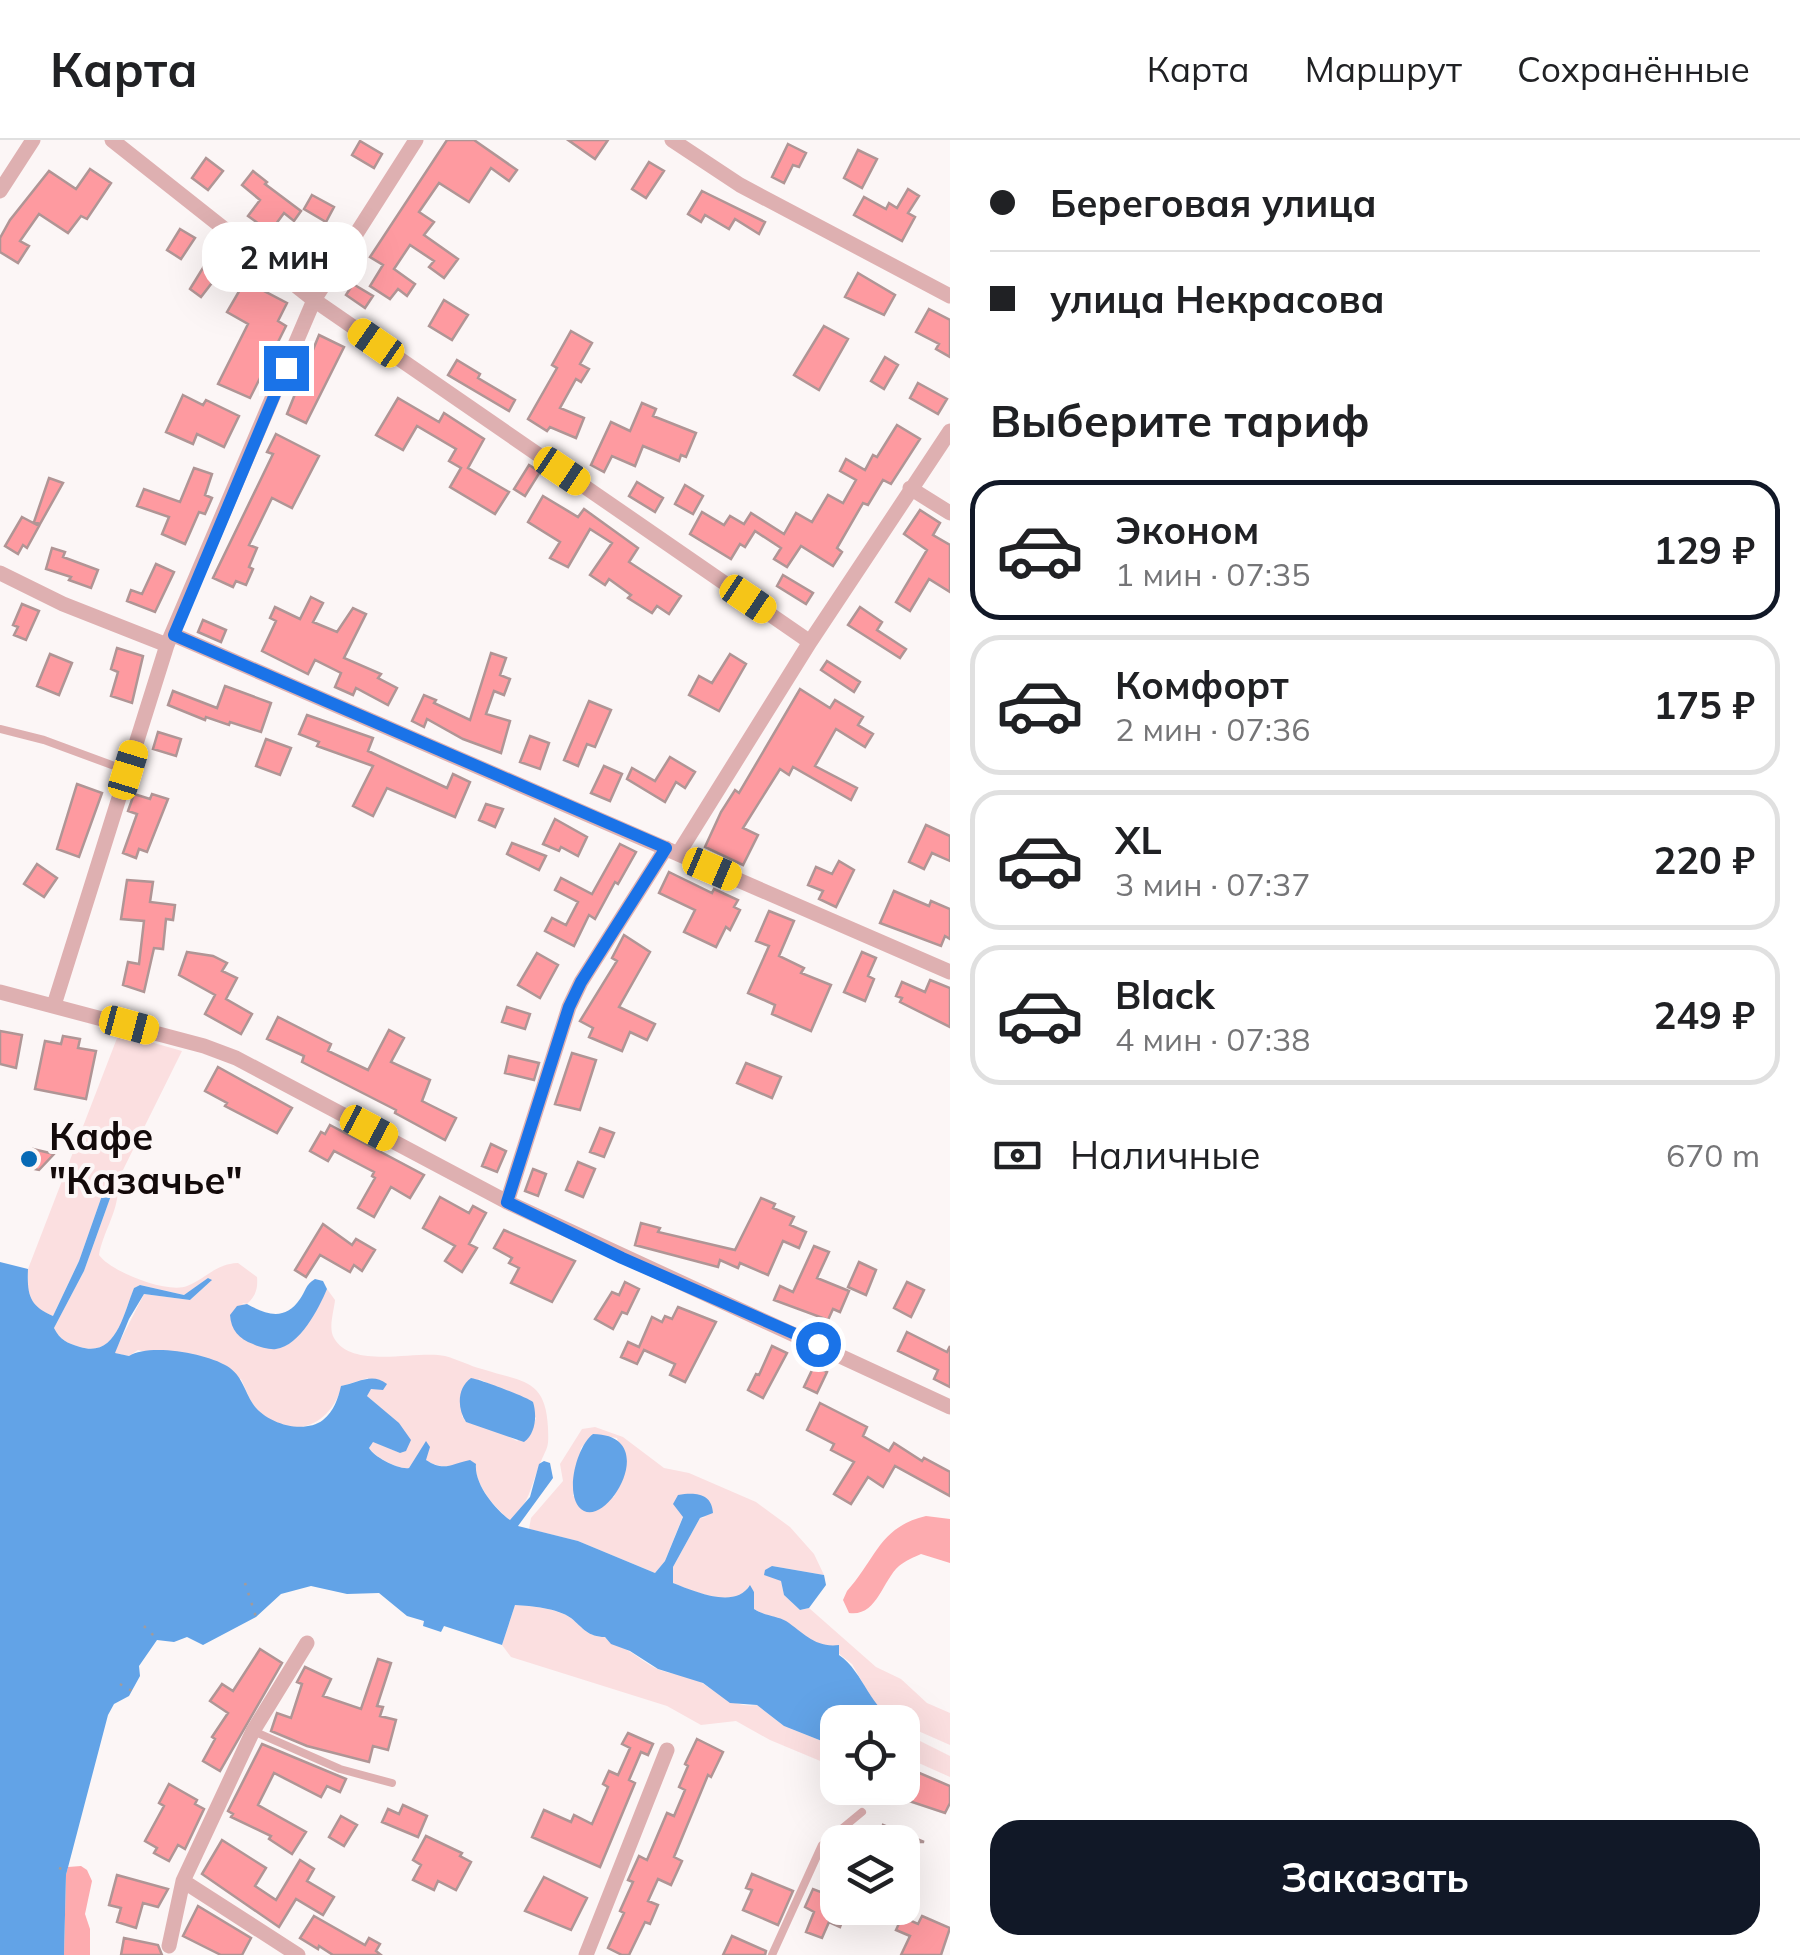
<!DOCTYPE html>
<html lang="ru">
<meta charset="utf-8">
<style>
body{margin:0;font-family:Mulish,sans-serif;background:#f2f2f2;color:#202124;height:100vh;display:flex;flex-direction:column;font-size:38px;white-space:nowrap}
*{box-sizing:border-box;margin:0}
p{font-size:32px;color:#757577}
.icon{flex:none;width:55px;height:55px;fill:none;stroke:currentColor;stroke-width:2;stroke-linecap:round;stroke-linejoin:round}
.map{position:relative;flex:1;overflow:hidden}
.details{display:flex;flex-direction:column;background:#fff;width:850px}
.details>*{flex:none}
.top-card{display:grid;align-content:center;height:220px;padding:0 40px;background:#fff}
.fabs{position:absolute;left:820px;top:1565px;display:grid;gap:20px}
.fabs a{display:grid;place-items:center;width:100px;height:100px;border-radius:20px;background:#fff;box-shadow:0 10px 40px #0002;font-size:50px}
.end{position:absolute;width:45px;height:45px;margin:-22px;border:12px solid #1a73e8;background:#fff;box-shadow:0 0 0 5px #fff}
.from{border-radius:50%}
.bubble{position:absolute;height:70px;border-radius:30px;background:#fff;box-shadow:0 10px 40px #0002;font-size:32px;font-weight:700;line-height:70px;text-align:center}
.car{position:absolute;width:30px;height:60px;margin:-30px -15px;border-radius:12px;box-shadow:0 0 8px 2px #0007;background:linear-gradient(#f5c518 24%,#345 0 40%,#f5c518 0 76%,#345 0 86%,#f5c518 0)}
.top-card b{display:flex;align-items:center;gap:35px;height:95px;font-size:38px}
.top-card b+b{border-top:2px solid #e0e0e0}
.top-card i{width:25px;height:25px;background:#202124}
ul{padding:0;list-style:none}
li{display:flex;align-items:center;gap:30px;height:140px;margin:0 20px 15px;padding:0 20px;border:5px solid #e0e0e0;border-radius:30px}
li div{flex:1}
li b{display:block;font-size:38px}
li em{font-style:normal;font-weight:700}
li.selected{border-color:#111827}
li>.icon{width:90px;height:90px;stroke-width:1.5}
h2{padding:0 40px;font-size:45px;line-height:120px}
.pay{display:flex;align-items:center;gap:25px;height:110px;padding:0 40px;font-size:38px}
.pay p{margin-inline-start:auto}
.primary-button{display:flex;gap:20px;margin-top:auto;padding:20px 40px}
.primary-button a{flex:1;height:115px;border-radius:30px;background:#111827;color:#fff;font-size:40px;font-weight:700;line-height:115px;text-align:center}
header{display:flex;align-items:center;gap:60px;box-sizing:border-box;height:140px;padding:0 50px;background:#fff;border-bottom:2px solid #e0e0e0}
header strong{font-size:48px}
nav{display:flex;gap:55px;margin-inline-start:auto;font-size:35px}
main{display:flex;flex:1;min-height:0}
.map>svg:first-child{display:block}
.green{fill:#fbdfe0;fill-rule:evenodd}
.forest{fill:#fdabaf}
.water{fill:#62a3e7}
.building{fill:#fe9aa0;stroke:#b09595;stroke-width:2.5}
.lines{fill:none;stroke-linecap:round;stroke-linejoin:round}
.path{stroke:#a29b9b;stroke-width:2.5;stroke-dasharray:2.5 8;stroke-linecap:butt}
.lane{stroke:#deb0b1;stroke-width:8}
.street{stroke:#deb0b1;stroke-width:15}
.route{stroke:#1a73e8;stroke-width:12}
.poi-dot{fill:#0769b5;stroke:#fcf6f6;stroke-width:4}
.labels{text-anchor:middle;stroke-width:8;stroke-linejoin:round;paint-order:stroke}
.poi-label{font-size:38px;font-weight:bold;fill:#130a0a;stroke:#fcf6f6;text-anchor:start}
</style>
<header>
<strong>Карта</strong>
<nav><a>Карта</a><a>Маршрут</a><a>Сохранённые</a></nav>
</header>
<main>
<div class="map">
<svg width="950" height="1815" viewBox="0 0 950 1815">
<rect width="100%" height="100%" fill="#fcf6f6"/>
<path class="green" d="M119 893 182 911 117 1042C122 1066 103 1091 99 1115 111 1132 168 1154 187 1146 207 1138 215 1124 238 1123L257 1137C258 1149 256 1155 247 1164L242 1163 290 1203 308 1183 327 1149 335 1160C334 1171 328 1188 334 1198 352 1230 416 1210 445 1216 457 1219 470 1226 482 1229 522 1242 546 1238 548 1288 549 1310 547 1306 540 1324 530 1348 532 1355 514 1379L510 1380C495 1368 474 1344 476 1324 455 1323 444 1332 426 1320V1302L409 1328C399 1330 375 1317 369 1308L373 1301 400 1313 404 1295 398 1283 366 1255 371 1249 368 1238 342 1246C329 1289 288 1302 256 1268 249 1260 246 1249 241 1239L138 1210 129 1216 114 1213 144 1154 190 1160 211 1141 209 1138 184 1155 140 1145 134 1148C123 1175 116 1218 80 1207 67 1203 60 1200 54 1188L84 1131 113 1050 105 1047 79 1121 53 1176 35 1168 28 1150V1129ZM479 1239 508 1253 536 1278 532 1288 517 1301 499 1291 466 1282 462 1276Z
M595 1287 623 1297 664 1328 689 1333 756 1362 790 1387 814 1414 824 1435 772 1426 776 1438 781 1441 784 1455 800 1470 809 1468 876 1527 901 1539 927 1563 950 1573V1605L891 1579 874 1563 852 1524 829 1506 809 1501 754 1469V1452L749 1446C735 1470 693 1451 673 1443V1427L700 1378 707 1377 683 1376 665 1421 655 1433 578 1401 529 1389 531 1378 563 1341 560 1324 582 1289ZM593 1294 617 1298 626 1326 614 1357 573 1356 581 1308Z
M515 1465C532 1466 556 1468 571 1478 583 1488 588 1497 605 1497 611 1504 617 1505 625 1509 637 1515 647 1525 660 1530 670 1534 681 1534 691 1538 715 1546 727 1569 757 1565L784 1586 837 1607V1628L770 1600 736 1581 701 1585 667 1566 511 1517 502 1505Z
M902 1592 950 1616V1637L903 1616Z"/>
<path class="forest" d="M926 1376 950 1379V1423L921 1414C914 1417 905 1421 899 1426 882 1441 877 1477 849 1473L843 1460 847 1451C876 1419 879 1387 926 1376Z
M81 1726 87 1730 92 1741 85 1774 90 1789V1815H64L66 1735 68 1727Z"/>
<path class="water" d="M111 1046 113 1050 84 1131 54 1188C60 1200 67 1203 80 1207 116 1218 123 1175 134 1148L140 1145 184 1155 208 1138 212 1140 190 1160 144 1154 129 1179 115 1213 129 1216C149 1203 206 1213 227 1226 242 1235 244 1250 253 1264 266 1283 303 1295 323 1280 334 1271 338 1259 341 1246 358 1243 372 1232 387 1244L383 1250 371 1249 367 1256 399 1283 411 1300 406 1311 400 1313 373 1302 369 1308C374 1317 399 1330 409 1328L426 1301 430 1307 426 1320C444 1332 451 1324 470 1320L476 1324C474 1344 495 1369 510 1380L530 1357 539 1324 544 1321 550 1323 553 1338 518 1386 578 1401 655 1433 665 1421 683 1377 673 1364 678 1355C695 1352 712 1353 713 1373L700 1378 673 1427V1443C694 1451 735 1470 750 1445L754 1452V1469C765 1476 777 1476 786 1481 804 1493 815 1508 839 1505V1515C865 1533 869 1570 900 1582H838L837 1607 784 1586 757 1565 730 1563 703 1543 658 1529 630 1511 611 1504 605 1497C588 1497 583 1488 571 1478 557 1468 532 1466 515 1465L502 1505 444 1486 441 1492 423 1486 424 1481 407 1476 379 1453 347 1454 311 1446 281 1454 256 1477 203 1505 187 1497 174 1502 157 1500 139 1526 140 1536 129 1556 114 1564 108 1575 66 1735 64 1815H0V1122L28 1129C27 1154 29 1166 53 1176L79 1121 105 1047Z
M315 1139 323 1141 327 1149C319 1168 300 1206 276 1209 270 1210 259 1207 253 1204 239 1199 231 1190 230 1175L237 1166 247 1164C267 1175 285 1181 300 1159 306 1151 305 1145 315 1139Z
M471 1238C479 1239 527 1257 533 1262 537 1275 536 1293 524 1302L466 1282C457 1268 457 1248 471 1238Z
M593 1294C661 1295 610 1384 584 1371 562 1359 577 1305 593 1294Z
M772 1426 824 1435 826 1445 809 1468 800 1470 784 1455 781 1441 764 1435 765 1430Z"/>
<path class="building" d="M447 0H474L517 30 509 41 491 28 469 62 439 43 419 72 434 82 424 95 458 119 444 138 429 127 434 121 410 105 394 129 415 144 407 156 398 149 390 159 370 146 383 125 370 117Z
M568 0H608L595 19Z
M360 1 382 14 374 28 352 15Z
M788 4 806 13 799 27 793 25 784 43 772 37Z
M858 10 877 19 862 48 844 38Z
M206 18 223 31 208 50 192 38Z
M649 22 664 31 646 58 632 49Z
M90 29 111 43 87 79 81 76 68 93 39 74 20 101 29 106 18 123 0 112V98L10 80 49 31 76 49Z
M253 31 267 42 265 44 301 71 294 81 284 73 270 92 248 76 260 60 242 45Z
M908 49 919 56 908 73 915 77 902 101 854 75 864 57 886 69 889 63 897 68Z
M702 51 765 82 759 94 735 79 729 89 705 75 701 82 688 74Z
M312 55 334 67 326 82 304 69Z
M180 89 195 98 181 119 167 110Z
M214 110 234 125 236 122 247 129 235 146 218 135 201 157 190 149Z
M858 133 895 155 884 175 845 157Z
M245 141 287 163 278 181 286 186 250 258 218 244 248 184 227 172Z
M353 144 373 156 365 168 346 155Z
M444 160 468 175 452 200 429 186Z
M929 169 950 180V217L936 209 939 204 916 192Z
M824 186 848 199 819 250 794 235Z
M571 191 592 203 580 224 589 229 581 242 576 239 560 268 584 278 576 298 550 287 547 291 528 279 557 228 552 225Z
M319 195 344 207 306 283 287 274Z
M885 217 898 225 884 249 871 241Z
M457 220 480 234 478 238 515 260 509 271 448 235Z
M918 243 947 259 938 274 910 258Z
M183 255 203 265 206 260 239 276 224 307 197 294 193 304 166 292Z
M398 258 439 282 444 273 484 299 468 328 509 352 495 374 450 347 461 328 449 321 456 309 417 286 403 310 376 295Z
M642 263 656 269 653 276 696 293 686 317 681 315 679 321 643 306 635 326 612 316 604 332 591 325 611 282 630 291Z
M897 285 920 299 891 344 883 340 868 365 863 363 837 408 842 412 833 426 801 406 787 427 774 419 781 408 755 391 745 407 740 404 731 419 690 394 702 372 724 385 730 376 744 384 751 373 784 394 796 373 812 382 828 355 843 363 856 340 840 331 846 319 865 330 873 315 877 317Z
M276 294 319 316 292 368 272 358 249 405 257 408 249 427 253 429 246 445 236 441 233 447 213 438 273 314 267 312Z
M529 325 540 332 525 356 514 349Z
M194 328 212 334 205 355 212 358 205 374 199 372 185 404 162 394 169 377 137 366 144 349 180 362Z
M49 338 63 343 40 384 34 382Z
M637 342 663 358 655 372 629 356Z
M685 345 703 356 693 374 675 364Z
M543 356 578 377 584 369 638 408 629 422 681 456 669 474 657 466 652 473 628 458 631 455 609 439 605 445 590 435 612 403 590 389 568 427 550 418 560 402 528 382Z
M920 370 940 383 933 395 950 405V452L929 439 910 471 896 462 927 410 904 394Z
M22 377 39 386 27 408 23 405 18 414 5 406Z
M52 408 65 412 63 417 98 430 91 448 69 440 71 437 46 429Z
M156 424 174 432 155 472 127 461 131 450 142 454Z
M783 435 813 453 806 464 777 446Z
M311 457 323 463 313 482 337 492 353 468 366 474 344 518 381 534 378 538 397 548 388 565 356 548 353 555 335 547 341 533 315 520 308 534 262 511 276 481 270 478 275 467 300 479Z
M22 464 39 471 26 500 14 495 18 487 13 485Z
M860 467 882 482 877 490 906 509 900 518 848 485Z
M203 480 226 490 221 502 198 492Z
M117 508 143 516 132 563 111 556 118 532 111 529Z
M491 513 506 518 500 535 510 539 504 555 494 551 486 574 510 581 501 613 463 599 427 579 424 587 412 581 424 555 436 560 434 563 470 580Z
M50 514 72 523 59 555 37 546Z
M730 514 746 524 719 571 689 555 699 536 712 543Z
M827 521 860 542 854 552 821 530Z
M225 546 271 563 261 592 230 582 229 585 206 577 205 580 168 565 173 551 217 568Z
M800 549 830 568 835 560 863 577 858 585 873 594 865 607 836 589 815 626 857 648 851 660 793 627 789 635 780 629 743 688 758 695 743 725 705 707 721 672 735 650 739 653Z
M589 561 611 570 595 607 587 604 578 626 564 620Z
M307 575 373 598 368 611 447 648 453 634 470 642 455 677 387 648 373 676 353 666 373 626 317 606 319 602 299 594Z
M158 592 181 599 176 616 153 609Z
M530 596 549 603 540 629 520 622Z
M266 599 291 608 280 635 256 626Z
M670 617 695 632 685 648 676 642 665 662 627 639 632 628 655 641Z
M604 626 622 634 610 661 591 653Z
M77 644 102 653 79 717 57 709Z
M134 654 150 659 152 654 168 659 147 712 139 709 136 718 123 713 137 674 128 671Z
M486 664 503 669 495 687 479 680Z
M555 679 587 697 578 716 561 707 559 711 543 704Z
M926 685 950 696V721L932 713 924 729 909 722Z
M512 703 546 716 539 730 507 714Z
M620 704 636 712 618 744 615 742 595 779 589 775 574 806 545 791 552 778 566 785 578 762 555 750 561 738 592 754Z
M839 721 854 730 836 767 819 759 823 751 808 745 816 727 832 734Z
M37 724 57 738 44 757 24 744Z
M669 732 712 753 714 749 738 760 734 767 740 770 730 790 726 787 716 807 684 792 695 770 659 753Z
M127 740 153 742 150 762 175 765 173 780 166 779 163 809 154 808 144 852 123 845 128 822 139 824 144 781 121 779Z
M894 751 929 766 931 761 950 769V799L945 796 941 806 880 783Z
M769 771 794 781 779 816 804 828 801 833 831 845 811 891 772 874 775 865 748 853 769 806 756 801Z
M624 795 650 812 619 867 655 884 647 900 630 892 622 911 589 897 593 888 580 881 617 821 612 818Z
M187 812 213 816 227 823 222 831 237 838 226 859 252 874 241 894 205 874 215 855 179 835Z
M862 812 876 818 868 836 874 839 865 861 844 852Z
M537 813 558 825 540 858 518 845Z
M930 840 950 848V887L900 862 902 858 896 856 902 842 925 852Z
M507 867 530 874 525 889 502 882Z
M278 877 331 904 328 911 368 930 389 890 404 898 391 922 430 940 422 961 456 978 445 1000 395 973 396 970 302 922 304 916 267 899Z
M0 891 22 895 16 928 0 924Z
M63 896 80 899 78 908 96 911 86 959 35 949 45 901 61 904Z
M572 913 596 920 580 970 555 964Z
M509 916 539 923 534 940 505 933Z
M746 923 781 937 772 958 737 943Z
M218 927 292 968 277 993 225 966 227 963 205 951Z
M330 985 424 1035 410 1058 391 1047 374 1077 358 1068 375 1038 372 1036 374 1032 334 1011 328 1021 310 1011 321 992 325 994Z
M600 988 614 993 604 1017 590 1012Z
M491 1004 506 1011 497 1032 482 1026Z
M33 1009 54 1014 39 1030 29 1028 26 1017Z
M578 1022 595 1029 583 1057 566 1050Z
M533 1029 546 1034 538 1056 525 1051Z
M440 1057 469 1073 473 1066 486 1073 469 1104 477 1108 462 1132 445 1121 455 1106 423 1088Z
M761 1058 775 1064 773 1068 794 1077 790 1085 806 1092 799 1108 783 1101 768 1135 740 1123 738 1128 720 1120 718 1127 635 1105 641 1083 660 1088 658 1092 735 1110Z
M323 1084 352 1105 356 1099 375 1110 362 1131 354 1125 350 1132 320 1115 306 1137 295 1130Z
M504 1090 575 1121 552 1162 511 1143 519 1128 509 1123 512 1118 494 1108Z
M814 1106 829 1112 817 1138 849 1151 840 1172 833 1169 828 1180 774 1160 780 1146 793 1152Z
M859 1122 876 1130 866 1155 848 1147Z
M625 1142 639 1149 627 1174 622 1172 613 1189 595 1179 612 1152 619 1155Z
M907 1142 924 1150 911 1177 894 1168Z
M678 1167 716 1182 685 1242 670 1235 675 1224 644 1210 637 1224 621 1217 628 1202 639 1207 652 1177 662 1182 665 1176 672 1179Z
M907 1192 947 1212 950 1206V1247L934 1239 938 1230 898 1211Z
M772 1206 787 1213 763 1258 748 1250 756 1234 759 1235Z
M814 1226 827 1232 817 1253 804 1247Z
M820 1263 867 1287 863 1296 889 1311 894 1303 922 1321 924 1318 950 1332V1356L895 1326 883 1347 868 1337 851 1364 834 1354 854 1322 831 1310 834 1304 807 1290Z
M260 1509 282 1523 220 1631 203 1621 215 1599 212 1597 228 1573 210 1561 222 1544 233 1551Z
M378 1519 391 1523 377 1566 383 1567 380 1576 396 1580 388 1610 373 1606 369 1622 307 1606 271 1591 277 1573 291 1578 302 1544 297 1542 305 1527 331 1539 323 1556 361 1569Z
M628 1593 653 1604 648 1615 641 1612 629 1640 635 1643 600 1727 532 1697 544 1670 571 1682 574 1675 592 1684 608 1647 603 1644 609 1631 618 1635 630 1608 622 1604Z
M697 1599 723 1612 711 1637 708 1635 674 1717 682 1721 671 1745 658 1739 648 1761 658 1765 650 1784 645 1782 629 1815H622L608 1808 624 1773 620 1771 633 1742 628 1740 639 1716 647 1720 667 1673 674 1676 685 1650 679 1647 688 1626 685 1624Z
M262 1604 346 1639 340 1652 327 1646 321 1657 274 1633 258 1665 306 1692 292 1714 269 1699 271 1696 231 1677 233 1674 228 1671Z
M910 1629 950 1646V1663L945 1673 897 1657Z
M169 1644 197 1660 195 1664 204 1669 185 1709 178 1705 169 1721 154 1713 157 1708 145 1701 164 1666 159 1663Z
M403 1665 427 1676 418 1697 382 1682 388 1669 399 1674Z
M341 1676 357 1685 344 1706 329 1697Z
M883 1685 924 1702H876Z
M426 1696 462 1713 460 1716 471 1722 456 1750 438 1741 434 1750 413 1740 421 1725 413 1720Z
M222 1700 266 1728 255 1746 276 1760 300 1720 314 1729 307 1741 334 1757 323 1775 296 1759 279 1787 202 1734Z
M838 1719V1771L845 1774 840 1787 829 1782 822 1798 806 1792 814 1772 805 1767 813 1749 823 1753Z
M752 1734 793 1751 778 1785 743 1770 752 1750 746 1748Z
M117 1735 168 1749 158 1767 143 1763 136 1788 117 1782 121 1768 109 1765Z
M544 1737 587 1758 571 1790 525 1771Z
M198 1766 251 1798 242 1815H221L183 1796Z
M314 1776 365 1805 369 1798 380 1804 376 1811 381 1815H333L319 1806 318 1809 300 1798Z
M922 1776 950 1788 941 1815H901L910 1796 896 1790 902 1777 918 1784Z
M732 1796 766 1811 765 1815H723Z
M124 1798 158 1805 162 1815H121Z"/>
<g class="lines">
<path class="path" d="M245 1443 256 1477
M144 1486 157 1499
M120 1544 132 1551
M59 1728 67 1731"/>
<path class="lane" d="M0 589 44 600 128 631
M253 1591 340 1629 392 1643
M772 1815 822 1705 862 1672"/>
<path class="street" d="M112 0 314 160 810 502
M672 0 740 45 950 156
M0 51 33 0
M910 348 950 373
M0 433 63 464 167 505
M174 495 950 832
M678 714 810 502 950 291
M0 852 204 906 236 918 507 1062 950 1267
M54 865 167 505 314 160 416 0
M507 1062 569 867 581 842 666 708
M183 1741 298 1815
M169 1806 183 1741 253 1591 307 1503
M586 1815 667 1610"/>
</g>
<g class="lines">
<path class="route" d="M286 228 174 495 666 708 581 842 569 867 507 1062 622 1118 818 1204"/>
</g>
<circle class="poi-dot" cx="29" cy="1019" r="10"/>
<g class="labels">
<g class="poi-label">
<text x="49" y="1010">Кафе<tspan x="49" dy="44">"Казачье"</tspan></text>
</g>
</g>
</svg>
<div class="fabs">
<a><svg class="icon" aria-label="locate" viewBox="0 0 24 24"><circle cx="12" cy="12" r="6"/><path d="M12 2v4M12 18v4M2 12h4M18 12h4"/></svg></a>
<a><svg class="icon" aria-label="layers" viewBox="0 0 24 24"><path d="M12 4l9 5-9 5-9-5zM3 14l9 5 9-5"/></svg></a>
</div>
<i class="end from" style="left:818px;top:1204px"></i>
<i class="end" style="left:286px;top:228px"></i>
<div class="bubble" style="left:202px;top:82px;width:165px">2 мин</div>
<i class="car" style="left:376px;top:203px;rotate:305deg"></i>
<i class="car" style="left:562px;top:331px;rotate:124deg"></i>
<i class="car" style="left:748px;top:459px;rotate:124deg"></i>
<i class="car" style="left:128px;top:630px;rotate:17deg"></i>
<i class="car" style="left:712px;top:729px;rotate:113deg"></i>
<i class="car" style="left:129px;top:885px;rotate:105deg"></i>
<i class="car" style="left:369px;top:988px;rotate:118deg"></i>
</div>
<section class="details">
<div class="top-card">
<b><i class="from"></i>Береговая улица</b>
<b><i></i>улица Некрасова</b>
</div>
<h2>Выберите тариф</h2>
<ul>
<li class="selected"><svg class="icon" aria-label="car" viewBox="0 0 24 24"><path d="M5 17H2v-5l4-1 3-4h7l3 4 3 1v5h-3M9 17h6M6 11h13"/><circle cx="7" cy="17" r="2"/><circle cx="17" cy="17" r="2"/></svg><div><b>Эконом</b><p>1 мин · 07:35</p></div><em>129 ₽</em></li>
<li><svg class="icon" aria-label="car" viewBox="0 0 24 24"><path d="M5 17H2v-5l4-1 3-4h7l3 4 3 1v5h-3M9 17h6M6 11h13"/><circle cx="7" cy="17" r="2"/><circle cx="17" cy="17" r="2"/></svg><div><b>Комфорт</b><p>2 мин · 07:36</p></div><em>175 ₽</em></li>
<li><svg class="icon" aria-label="car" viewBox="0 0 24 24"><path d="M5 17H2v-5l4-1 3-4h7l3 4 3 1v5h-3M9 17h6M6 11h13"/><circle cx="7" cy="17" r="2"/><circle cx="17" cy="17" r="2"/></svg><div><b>XL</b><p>3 мин · 07:37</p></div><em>220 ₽</em></li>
<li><svg class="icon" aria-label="car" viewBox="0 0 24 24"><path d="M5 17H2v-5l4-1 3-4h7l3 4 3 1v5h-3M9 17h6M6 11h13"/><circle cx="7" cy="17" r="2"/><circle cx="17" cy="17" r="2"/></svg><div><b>Black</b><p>4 мин · 07:38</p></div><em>249 ₽</em></li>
</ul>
<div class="pay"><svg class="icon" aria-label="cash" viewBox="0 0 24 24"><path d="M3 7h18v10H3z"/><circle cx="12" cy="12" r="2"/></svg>Наличные<p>670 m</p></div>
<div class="primary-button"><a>Заказать</a></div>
</section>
</main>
